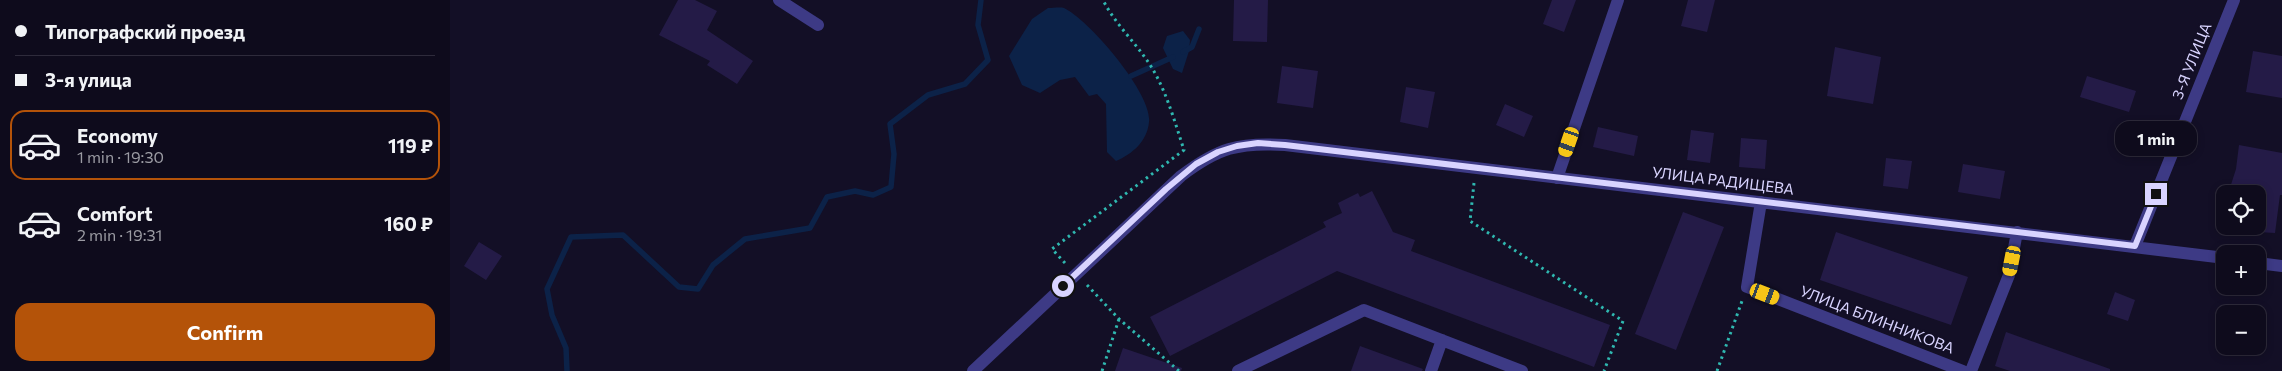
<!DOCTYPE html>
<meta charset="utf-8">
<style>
body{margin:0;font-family:Commissioner,sans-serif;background:#1c1929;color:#f1f3f6;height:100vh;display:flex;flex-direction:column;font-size:19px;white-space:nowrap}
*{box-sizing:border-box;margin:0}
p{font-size:16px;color:#9b9ba3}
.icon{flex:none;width:28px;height:28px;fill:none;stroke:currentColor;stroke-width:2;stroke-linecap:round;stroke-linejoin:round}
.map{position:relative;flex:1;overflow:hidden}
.panel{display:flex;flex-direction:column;background:#0e0b1c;width:450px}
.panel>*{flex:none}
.banner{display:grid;align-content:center;height:110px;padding:0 15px;background:#0e0b1c}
.controls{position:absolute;left:1766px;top:185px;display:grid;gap:10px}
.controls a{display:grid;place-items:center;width:50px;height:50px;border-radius:10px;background:#0e0b1c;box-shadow:0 2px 8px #0003,0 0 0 1px #2e2b3b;font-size:25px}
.end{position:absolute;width:22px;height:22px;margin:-11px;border:6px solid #d9d4ff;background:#111;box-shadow:0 0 0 2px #111}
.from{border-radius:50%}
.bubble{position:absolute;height:35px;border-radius:15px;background:#0e0b1c;box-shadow:0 2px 8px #0003,0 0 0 1px #2e2b3b;font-size:16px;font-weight:700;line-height:35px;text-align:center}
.car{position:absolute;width:15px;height:30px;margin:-15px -8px;border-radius:6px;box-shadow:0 0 4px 1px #0007;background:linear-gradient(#f5c518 24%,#345 0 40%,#f5c518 0 76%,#345 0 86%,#f5c518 0)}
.banner b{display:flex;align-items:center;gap:18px;height:48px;font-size:19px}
.banner b+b{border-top:1px solid #2e2b3b}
.banner i{width:12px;height:12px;background:#f1f3f6}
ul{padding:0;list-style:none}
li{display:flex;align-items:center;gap:15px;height:70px;margin:0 10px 8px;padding:0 5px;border:2px solid transparent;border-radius:15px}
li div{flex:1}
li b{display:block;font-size:19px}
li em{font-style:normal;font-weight:700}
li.selected{border-color:#b45309}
li>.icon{width:45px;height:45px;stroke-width:1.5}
.cta{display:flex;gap:10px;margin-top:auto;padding:10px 15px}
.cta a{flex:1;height:58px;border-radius:15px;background:#b45309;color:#fff;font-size:20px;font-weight:700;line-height:58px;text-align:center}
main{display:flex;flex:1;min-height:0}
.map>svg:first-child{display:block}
.water{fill:#0c2248}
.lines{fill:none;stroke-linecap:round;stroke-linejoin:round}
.stream{stroke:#0c2248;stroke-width:5.5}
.building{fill:#241b47}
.path{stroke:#2fb8b0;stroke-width:3;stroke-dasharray:2.5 4;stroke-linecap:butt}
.minor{stroke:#3d3a85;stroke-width:12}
.route{stroke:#d9d4ff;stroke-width:6}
.labels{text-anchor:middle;stroke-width:4;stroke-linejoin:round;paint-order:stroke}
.street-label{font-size:15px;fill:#d9d4ff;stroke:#130f26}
</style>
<main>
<section class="panel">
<div class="banner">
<b><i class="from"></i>Типографский проезд</b>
<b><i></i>3-я улица</b>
</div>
<ul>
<li class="selected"><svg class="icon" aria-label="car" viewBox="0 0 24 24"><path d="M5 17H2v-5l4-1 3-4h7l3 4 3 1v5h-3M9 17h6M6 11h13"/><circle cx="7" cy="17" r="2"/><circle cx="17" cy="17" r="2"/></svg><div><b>Economy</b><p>1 min · 19:30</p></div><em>119 ₽</em></li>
<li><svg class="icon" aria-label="car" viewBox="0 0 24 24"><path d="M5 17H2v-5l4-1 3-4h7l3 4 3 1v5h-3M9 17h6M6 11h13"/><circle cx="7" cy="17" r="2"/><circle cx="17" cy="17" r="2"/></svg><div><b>Comfort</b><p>2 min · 19:31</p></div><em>160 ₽</em></li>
</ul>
<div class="cta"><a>Confirm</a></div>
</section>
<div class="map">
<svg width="1832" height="371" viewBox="0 0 1832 371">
<rect width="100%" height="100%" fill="#130f26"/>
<path class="water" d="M598 8C603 8 610 7 614 8 638 19 703 94 699 122 697 142 682 154 666 161L657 152 656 104 647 94 639 96 625 77 610 80 590 93 572 85 559 56 582 19Z
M733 31 740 40 739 51 732 73 723 69 713 48 717 36Z"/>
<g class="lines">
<path class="stream" d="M733 52 742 47 749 29
M681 76 723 57
M117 371 116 348 102 315 97 289 121 237 173 235 229 287 248 289 263 265 295 239 360 228 377 197 405 191 423 195 441 187 444 154 440 124 478 95 515 84 538 60 528 25 531 0"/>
</g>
<path class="building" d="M228 0H245L267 11 257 30 303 61 287 84 257 65 260 61 209 35Z
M784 0H818L817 42 783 41Z
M1102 0H1126L1114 32 1093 24Z
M1238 0H1265L1257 32 1231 26Z
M1385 47 1431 57 1423 104 1377 96Z
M1803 51 1832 56V98L1796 92Z
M832 66 868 71 863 108 827 103Z
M1637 76 1686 91 1679 112 1630 97Z
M956 87 985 92 978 128 950 122Z
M1055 104 1083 116 1074 137 1046 125Z
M1148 127 1188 136 1184 156 1143 147Z
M1241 130 1264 133 1260 163 1237 160Z
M1291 138 1317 140 1315 169 1289 167Z
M1789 145 1832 153V195H1830L1825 233 1808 232V194H1778L1786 169Z
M1436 158 1462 161 1458 189 1433 186Z
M1513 164 1555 171 1550 199 1508 192Z
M922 191 943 232 965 240 961 251 1160 325 1144 367 887 271 720 356 700 317 876 227 873 222 892 213 888 203 908 193 910 197Z
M1233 212 1274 227 1226 350 1185 334Z
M1386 232 1518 277 1501 325 1370 280Z
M29 242 52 256 36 280 14 266Z
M1665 292 1685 300 1678 321 1657 314Z
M1556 332 1660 369V371H1560L1545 366Z
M910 346 973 369 972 371H901Z
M673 348 732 368 731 371H665Z"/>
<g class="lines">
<path class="path" d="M1024 183 1020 221 1173 321 1154 371
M615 263 602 249 734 150C724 120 715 85 696 59 682 39 664 22 653 0
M637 285 669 319 729 371
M652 371 669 319
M1267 371 1292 301"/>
<path class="minor" d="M329 0 368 25
M1107 178 1168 0
M1311 202 1297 287 1513 371
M1685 246 1784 0
M1808 263 1832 266
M523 371 731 176C768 148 788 142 835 145L1775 258
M788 371 914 310 1072 371
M981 371 992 340
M1521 371 1559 275 1567 232"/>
</g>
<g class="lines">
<path class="route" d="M613 286 716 189 746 164 768 152 787 146 808 143 835 145 1685 246 1706 194"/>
</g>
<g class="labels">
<g class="street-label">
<text transform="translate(1742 61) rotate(-68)" y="5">3-Я УЛИЦА</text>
<text transform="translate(1273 181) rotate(7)" y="5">УЛИЦА РАДИЩЕВА</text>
<text transform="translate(1427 320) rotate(21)" y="5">УЛИЦА БЛИННИКОВА</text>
</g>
</g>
</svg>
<div class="controls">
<a><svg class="icon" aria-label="locate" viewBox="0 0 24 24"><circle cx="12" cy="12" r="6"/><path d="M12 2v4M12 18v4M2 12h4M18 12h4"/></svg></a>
<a>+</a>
<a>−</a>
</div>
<i class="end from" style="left:613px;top:286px"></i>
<i class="end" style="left:1706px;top:194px"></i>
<div class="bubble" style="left:1665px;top:121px;width:82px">1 min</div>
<i class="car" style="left:1119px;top:142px;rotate:199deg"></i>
<i class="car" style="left:1562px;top:261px;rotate:191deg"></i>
<i class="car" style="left:1315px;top:294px;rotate:111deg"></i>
</div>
</main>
